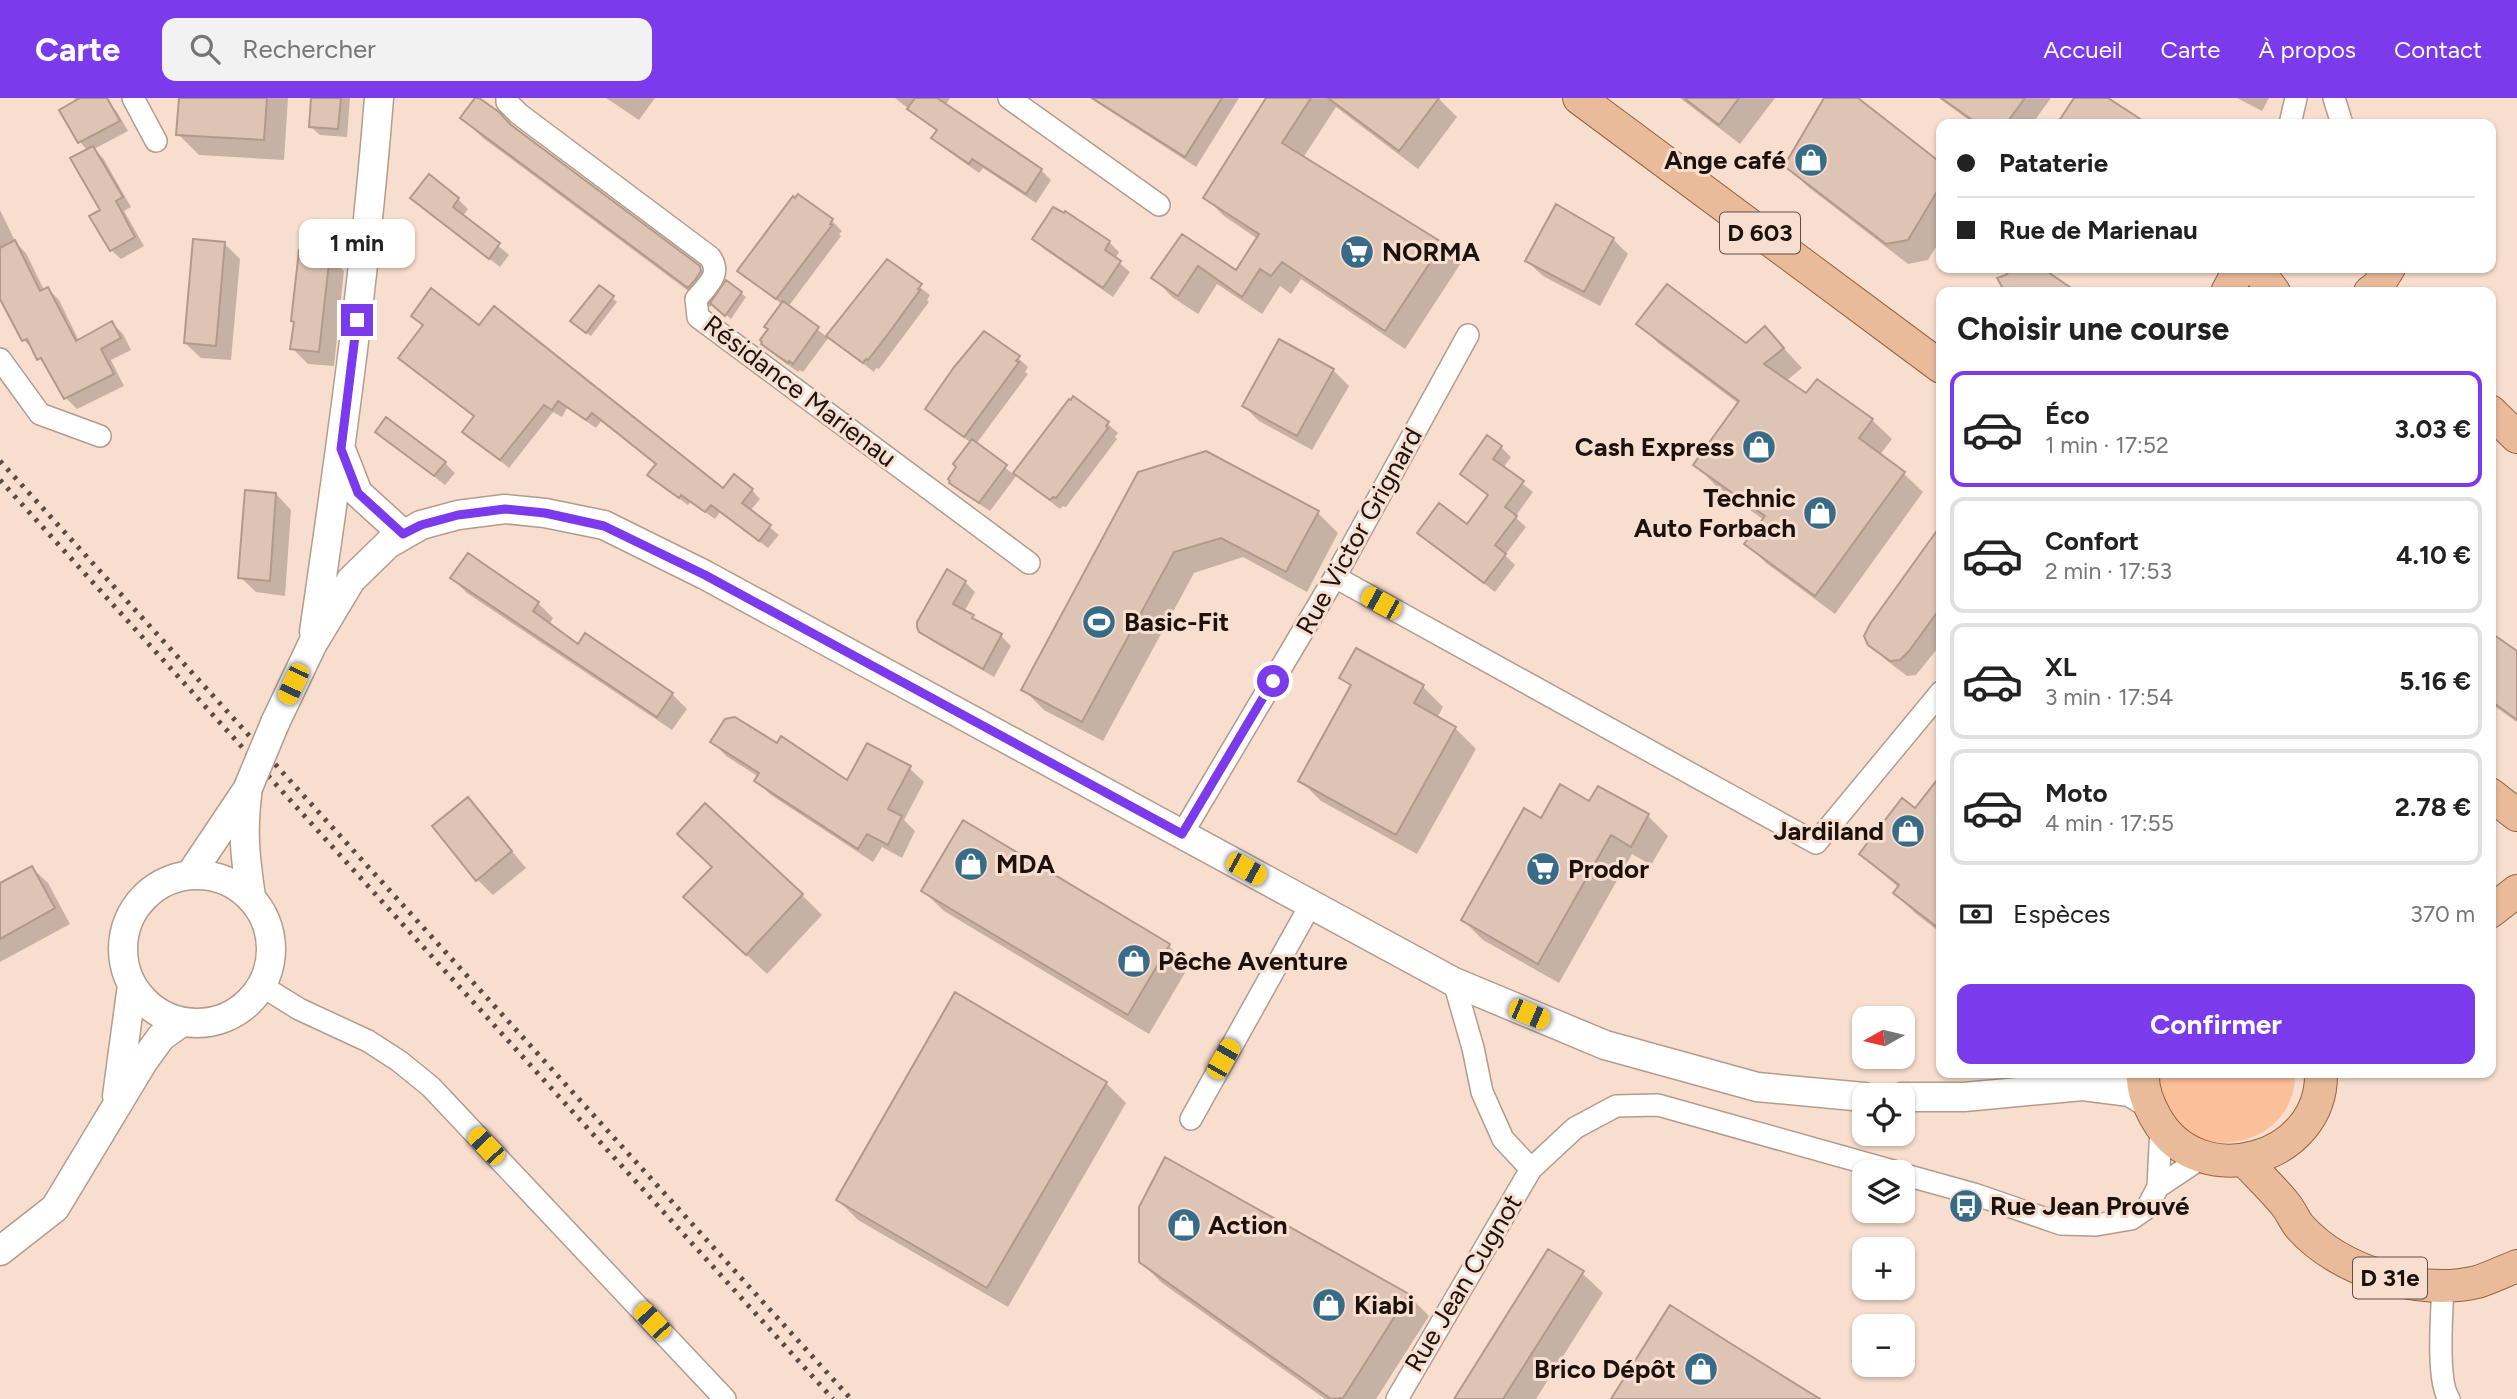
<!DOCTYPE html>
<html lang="fr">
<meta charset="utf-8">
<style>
body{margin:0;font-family:Figtree,sans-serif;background:#f2f2f2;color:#222;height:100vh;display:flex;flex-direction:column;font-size:26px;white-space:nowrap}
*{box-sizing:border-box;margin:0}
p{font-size:23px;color:#767676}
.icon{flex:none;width:38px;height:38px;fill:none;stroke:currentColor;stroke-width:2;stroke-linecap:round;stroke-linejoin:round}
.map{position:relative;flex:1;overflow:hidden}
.drawer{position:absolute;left:1936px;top:189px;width:560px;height:791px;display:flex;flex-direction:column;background:#fff;border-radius:14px;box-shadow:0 2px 5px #0004}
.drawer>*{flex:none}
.top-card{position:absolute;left:1936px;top:21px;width:560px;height:154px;border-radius:14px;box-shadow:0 2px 5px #0004;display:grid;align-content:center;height:154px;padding:0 21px;background:#fff}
.needle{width:46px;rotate:262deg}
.fabs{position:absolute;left:1852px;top:908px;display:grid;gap:14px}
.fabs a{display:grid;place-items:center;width:63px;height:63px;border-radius:14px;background:#fff;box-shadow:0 2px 5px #0004;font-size:35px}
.end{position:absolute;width:32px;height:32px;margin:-16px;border:9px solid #7c3aed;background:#fff;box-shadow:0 0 0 4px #fff}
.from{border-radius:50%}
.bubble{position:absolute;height:49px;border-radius:14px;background:#fff;box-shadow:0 2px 5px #0004;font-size:23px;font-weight:700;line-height:49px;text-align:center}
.car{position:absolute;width:21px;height:42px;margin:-21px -10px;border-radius:9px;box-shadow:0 0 5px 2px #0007;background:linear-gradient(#f5c518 24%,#345 0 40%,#f5c518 0 76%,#345 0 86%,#f5c518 0)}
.top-card b{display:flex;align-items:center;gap:24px;height:66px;font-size:26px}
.top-card b+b{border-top:2px solid #e0e0e0}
.top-card i{width:18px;height:18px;background:#222}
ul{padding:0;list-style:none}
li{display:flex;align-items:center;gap:21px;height:116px;margin:0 14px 10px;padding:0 7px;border:4px solid #e0e0e0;border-radius:14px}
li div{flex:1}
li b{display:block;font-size:26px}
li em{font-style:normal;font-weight:700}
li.current{border-color:#7c3aed}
li>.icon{width:63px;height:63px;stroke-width:1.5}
h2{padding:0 21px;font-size:32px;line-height:84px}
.pay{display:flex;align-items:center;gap:18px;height:77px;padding:0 21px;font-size:26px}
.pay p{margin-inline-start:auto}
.primary-button{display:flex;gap:14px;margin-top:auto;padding:14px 21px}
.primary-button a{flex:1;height:80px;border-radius:14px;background:#7c3aed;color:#fff;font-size:28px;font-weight:700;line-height:80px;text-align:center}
header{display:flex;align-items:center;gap:42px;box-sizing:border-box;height:98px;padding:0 35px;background:#7c3aed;color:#fff}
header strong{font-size:33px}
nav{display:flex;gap:38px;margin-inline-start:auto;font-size:24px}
.search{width:490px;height:63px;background:#f2f2f2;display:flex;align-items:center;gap:18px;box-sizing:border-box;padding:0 24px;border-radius:14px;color:#767676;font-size:26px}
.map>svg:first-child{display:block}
.green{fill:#fbbf99}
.shadow{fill:#0003}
.building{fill:#dec4b4;stroke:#b29a8a;stroke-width:2}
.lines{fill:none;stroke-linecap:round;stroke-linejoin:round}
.street-casing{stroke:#b49c8d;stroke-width:24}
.secondary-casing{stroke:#b49c8d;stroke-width:31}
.primary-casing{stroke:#97623e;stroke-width:34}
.street{stroke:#fff;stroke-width:21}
.secondary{stroke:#fff;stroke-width:28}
.primary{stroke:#e9bb9b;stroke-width:32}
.rail{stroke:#5a4c44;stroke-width:5;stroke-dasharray:3.5 7;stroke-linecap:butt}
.secondary-bridge-casing{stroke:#b49c8d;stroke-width:31;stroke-linecap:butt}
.secondary-bridge{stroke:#fff;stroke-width:28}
.route{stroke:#7c3aed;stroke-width:9}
.labels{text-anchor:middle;stroke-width:6;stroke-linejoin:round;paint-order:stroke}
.shield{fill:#f8dece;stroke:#5d4f47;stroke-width:2}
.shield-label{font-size:24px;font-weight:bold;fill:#1b120d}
.poi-label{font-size:26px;font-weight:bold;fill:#1b120d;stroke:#f8dece;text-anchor:start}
.street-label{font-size:26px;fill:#1b120d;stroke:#f8dece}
</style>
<header>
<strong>Carte</strong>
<div class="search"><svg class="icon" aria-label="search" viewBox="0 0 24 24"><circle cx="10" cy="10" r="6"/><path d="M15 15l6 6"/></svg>Rechercher</div>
<nav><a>Accueil</a><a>Carte</a><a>À propos</a><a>Contact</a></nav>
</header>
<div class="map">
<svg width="2517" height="1301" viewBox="0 0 2517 1301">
<rect width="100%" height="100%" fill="#f8dece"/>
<path class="green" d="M2157 975H2295C2296 1054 2182 1072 2160 997 2158 990 2158 982 2157 975Z"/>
<path class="shadow" d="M74 0H104L117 14 128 33 94 51 103 60 131 109 124 113 144 148 121 161 111 152 88 53 80 44 62 12 76 4Z
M181 0H288L284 62 199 57 178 36Z
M313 0H350L347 39 320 37 311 29Z
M606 0H655L639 22Z
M895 0H950L945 8 1041 72 1051 82 1036 105 983 70 979 75 944 50 934 40 938 34Z
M1090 0H1239L1196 69Z
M1268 0H1438L1457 19 1418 71 1336 9 1303 60 1442 146 1461 165 1405 251 1301 181 1291 196 1280 188 1262 216 1217 186 1198 216 1172 199 1154 180 1182 138 1237 174 1258 141 1224 118 1205 99Z
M1680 0H1775L1740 46Z
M1826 0H1855L1941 68V141L1928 162 1908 166 1807 88 1787 68Z
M1939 0H2051L2032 26H1974Z
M2237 0H2269L2262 13Z
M462 20 510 28 699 169 721 192 741 195 746 199 731 221 713 206 710 209 483 40Z
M412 100 458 101 468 111 463 118 509 157 500 169Z
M0 112 16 145 26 155 44 192 48 191 59 202 79 243 112 225 123 236 131 252 111 262 124 288 77 311 66 300 49 270 24 242 0 200Z
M832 123 842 133 839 136 841 138 788 209 827 239 887 164 930 197 927 202 929 204 879 271 876 270 874 274 829 239 803 274 800 272 798 274 773 256 763 246 783 207 740 173Z
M1034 141 1109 144 1119 154 1115 161 1130 174 1113 199 1044 151Z
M1613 141 1628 156 1600 208 1543 178 1527 163Z
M224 145 240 161 231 262 201 260 185 245Z
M329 158 344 173 334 268 308 266 292 250Z
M2014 170H2039L2074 194H2001Z
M612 200 617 204 591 238 577 228Z
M413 218 479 229 724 393 752 392 760 401 750 413 779 437 768 450 720 414 715 421 691 404 688 407 658 385 657 367 601 323 596 330 567 310 562 319 553 314 509 370 464 333 475 319 400 260 424 228Z
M1639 226 1746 247 1765 230 1802 270 1786 283 1806 298 1817 283 1872 322 1892 341 1879 358 1903 375 1923 394 1835 516 1766 465 1747 445 1764 422 1715 387 1696 367 1739 306 1658 245Z
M1018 260 1028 269 1025 274 1028 276 976 346 1014 377 1069 303 1108 326 1118 335 1115 339 1117 341 1066 409 1063 408 1060 411 1017 377 990 413 961 394 951 384 971 345 928 311Z
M1333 272 1349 288 1312 352 1259 323 1244 308Z
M377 334 445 365 455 375 445 387Z
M1501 349 1511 359 1503 370 1533 394 1515 419 1526 429 1505 457 1515 467 1495 494 1419 435 1468 429 1489 398 1462 375Z
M1139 376 1318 415 1338 435 1307 494 1243 459 1194 475 1103 643 1044 612 1023 591Z
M276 396 291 412 285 498 256 494 240 479Z
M1941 430V546L1916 577 1907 578 1886 562 1869 546Z
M947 474 965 484 975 494 964 514 1001 538 1011 548 994 579 932 543 921 532Z
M452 480 538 505 553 520 549 527 578 548 672 596 687 611 672 632 467 495Z
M2490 537 2517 556V624L2490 605Z
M1341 579 1423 589 1443 609 1437 620 1455 630 1476 651 1417 756 1321 703 1301 683 1352 590Z
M712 643 777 648 848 685 909 670 924 684 904 722 915 733 902 760 882 749 873 764 771 697 756 683 759 679 726 658Z
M1941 680V835L1915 815 1895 795 1899 790 1861 756 1916 713Z
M468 701 526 770 493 797 478 782Z
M1590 705 1648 718 1668 738 1651 767 1632 756 1559 885 1483 842 1463 822 1541 722Z
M32 770 48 785 70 826 0 864V787Z
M923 793 1169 848 1189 868 1149 936 944 813Z
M802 797 822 817 767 876 685 799Z
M1106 985 1126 1005 1008 1209 858 1122 838 1102Z
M1166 1062 1408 1197 1429 1218 1376 1301H1325L1162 1185 1141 1164Z
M1582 1175 1603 1195 1536 1301H1456Z"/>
<path class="building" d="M80 0H107L120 23 78 45 59 12Z
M179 0H267L264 42 176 37Z
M311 0H341L338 31 309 29Z
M475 0H479L499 14 511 27 700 168 701 173 695 182 688 190 460 20Z
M915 0H937L1042 71 1026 96 972 61 969 66 931 40 937 32 907 11Z
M1092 0H1222L1185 59Z
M1266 0H1311L1282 45 1443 145 1385 233 1282 164 1271 178 1260 171 1242 199 1198 168 1178 198 1151 180 1182 136 1236 172 1259 136 1203 100Z
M1328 0H1439L1399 53Z
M1684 0H1739L1719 27Z
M1824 0H1858L1941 65V87L1908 142 1886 146 1784 68Z
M1941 0H2025L2006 26H1978Z
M2074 0H2108L2148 26H2057Z
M93 48 123 99 116 103 135 139 110 153 89 118 100 112 70 60Z
M429 76 459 100 453 109 500 145 489 161 410 100Z
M798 96 833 121 830 126 832 127 776 201 737 173 793 98 795 100Z
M1556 106 1614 140 1584 194 1525 163Z
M1053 109 1064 115 1065 113 1110 143 1105 152 1121 163 1103 190 1032 141Z
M193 141 225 144 216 248 184 245Z
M15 142 40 193 48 189 76 243 112 223 121 240 101 251 114 276 64 301 41 260 37 262 27 241 22 243 0 201V150Z
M299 152 330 156 319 254 290 251 294 224 291 223Z
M887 161 922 186 918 191 920 192 888 236 868 262 866 261 863 265 826 238Z
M2012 170H2042L2077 194H2005L1997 180 2006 177Z
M726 182 742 194 725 218 710 205Z
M1667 186 1746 245 1765 228 1784 250 1764 266 1806 295 1817 281 1873 321 1859 340 1905 374 1815 498 1744 446 1765 418 1693 367 1739 303 1636 226Z
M599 187 614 198 586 235 570 223Z
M431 190 479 227 494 208 723 390 734 376 753 391 742 405 771 427 759 443 711 407 705 414 681 397 679 400 647 377 656 366 592 315 586 322 558 303 552 312 544 307 500 362 462 334 474 318 398 260 423 227 411 218Z
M783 203 819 229 793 266 789 263 788 265 761 246 762 244 760 242 768 231 764 229Z
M984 233 1020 258 1016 263 1019 264 964 339 925 311 954 269Z
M1279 241 1334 271 1297 338 1242 308Z
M1073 298 1109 324 1106 328 1108 330 1056 400 1053 399 1050 402 1013 375 1069 301 1071 302Z
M386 319 446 364 434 378 375 334Z
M1487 337 1502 348 1493 361 1524 383 1505 409 1517 418 1495 447 1506 456 1484 485 1417 435 1439 405 1467 426 1488 397 1460 376Z
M972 341 1007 367 979 405 949 385 950 383 948 381 956 369 953 366Z
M1206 353 1319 413 1286 474 1221 440 1174 454 1082 624 1021 592 1138 374Z
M245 392 276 395 270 483 238 480Z
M1941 427V509L1909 553 1900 562 1890 563 1868 547 1864 538 1870 526Z
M468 455 539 504 533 513 578 546 585 535 673 595 657 619 450 480Z
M947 471 966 483 953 506 974 517 972 520 1002 536 983 571 919 534 917 529V524Z
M2490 534 2517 553V622L2490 602Z
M1356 550 1424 587 1414 605 1456 629 1396 737 1298 683 1351 587 1339 580Z
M735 619 777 645 781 638 847 682 867 645 911 668 888 711 902 718 888 747 867 736 858 751 754 683 759 675 710 644 725 621Z
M1941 677V832L1893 795 1899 787 1859 756 1902 700 1915 710Z
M1560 686 1589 703 1598 688 1649 716 1631 749 1611 737 1538 866 1461 822 1524 710 1541 720Z
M468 699 512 753 476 783 432 728Z
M705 705 803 796 746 857 683 799 712 769 677 736Z
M963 722 1170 846 1128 917 921 793Z
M32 768 55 810 0 841V785Z
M955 894 1107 984 987 1190 836 1102Z
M1165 1059 1409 1196 1343 1300 1331 1301 1139 1164V1109Z
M1548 1151 1584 1173 1503 1301H1454Z
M1670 1207 1730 1245 1820 1301H1611Z"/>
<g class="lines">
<g class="street-casing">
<path id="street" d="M133 0 156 43
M507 0V4L519 16 710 159C722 176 708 187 696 201L698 219 1029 465
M1009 0 1159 107
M2334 0 2342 26
M2290 26 2296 0
M0 261 40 316 100 338
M1335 479 1816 745 1941 594
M1182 736 1335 479 1468 237
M1454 884 1473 950 1482 994 1503 1041 1531 1071
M262 888 299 911 368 943 399 963 431 989 725 1301
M1191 1021 1311 806
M1902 1076 1974 1096 2061 1126 2096 1127 2131 1121 2147 1110 2158 1089 2203 1059
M2158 1089 2161 1029
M2443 1188C2442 1213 2436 1282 2449 1301
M1397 1301 1531 1071 1575 1030 1616 1008 1658 1007 1897 1074"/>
</g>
<g class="secondary-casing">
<path id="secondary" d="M342 354 358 395 403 436
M314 534C340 356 365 179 379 0
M275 625 312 547 351 482 388 446 421 427 458 417 505 411 545 415 604 427 705 477 1454 884 1605 947 1757 989 1864 999
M248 690C242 732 245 758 251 799
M190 777 245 695
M123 851a74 74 0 1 1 148 0a74 74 0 1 1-148 0Z
M117 998 132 887
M1902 999H1964L2083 988 2130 994 2148 1005
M0 1153 55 1110 143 964 161 939 182 924"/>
</g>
<g class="primary-casing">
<path id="primary" d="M1579 0 1941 269
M2259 170 2263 179 2274 194
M2227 194 2240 170
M2370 194 2377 189 2389 170
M2490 313 2517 339
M2490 696 2517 717
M2490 814 2517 793
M2143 975C2142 991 2148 1006 2156 1020 2199 1097 2323 1062 2321 975
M2245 1063C2258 1077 2273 1091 2285 1106 2291 1113 2294 1122 2300 1129 2339 1173 2419 1198 2477 1184 2490 1180 2504 1173 2517 1168"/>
</g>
<use href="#street" class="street"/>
<use href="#secondary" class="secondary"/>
<use href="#primary" class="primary"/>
<path class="rail" d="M0 363 851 1301
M0 382 833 1301"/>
<g class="secondary-bridge-casing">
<path id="secondary-bridge" d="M248 690 275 625"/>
</g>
<use href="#secondary-bridge" class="secondary-bridge"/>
</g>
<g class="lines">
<path class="route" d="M357 222 341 351 358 395 403 436 421 427 458 417 505 411 545 415 604 428 705 477 1182 736 1273 583"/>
</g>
<defs>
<g id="shop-disc" transform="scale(1.75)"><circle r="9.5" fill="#376b88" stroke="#f8dece"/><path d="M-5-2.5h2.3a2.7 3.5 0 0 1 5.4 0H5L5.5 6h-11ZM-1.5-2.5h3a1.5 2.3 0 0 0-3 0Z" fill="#fff"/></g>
<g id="supermarket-disc" transform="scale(1.75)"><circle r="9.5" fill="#376b88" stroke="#f8dece"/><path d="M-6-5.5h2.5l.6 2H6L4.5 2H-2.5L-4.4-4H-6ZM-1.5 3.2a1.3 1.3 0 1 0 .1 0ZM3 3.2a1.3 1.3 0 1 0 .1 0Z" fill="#fff"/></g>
<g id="stadium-disc" transform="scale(1.75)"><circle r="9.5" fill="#376b88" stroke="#f8dece"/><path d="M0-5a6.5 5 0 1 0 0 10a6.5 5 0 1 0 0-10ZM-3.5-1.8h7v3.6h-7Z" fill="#fff"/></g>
<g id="bus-disc" transform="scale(1.75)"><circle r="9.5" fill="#376b88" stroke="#f8dece"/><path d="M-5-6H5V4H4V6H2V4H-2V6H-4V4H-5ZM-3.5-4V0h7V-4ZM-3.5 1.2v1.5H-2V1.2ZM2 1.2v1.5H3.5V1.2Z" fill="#fff"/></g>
</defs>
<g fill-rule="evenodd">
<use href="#shop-disc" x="1811" y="62"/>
<use href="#supermarket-disc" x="1357" y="154"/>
<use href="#shop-disc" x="1759" y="349"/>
<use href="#shop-disc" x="1820" y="415"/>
<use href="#stadium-disc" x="1099" y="524"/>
<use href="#shop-disc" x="1908" y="733"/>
<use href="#shop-disc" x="971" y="766"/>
<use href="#supermarket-disc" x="1543" y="771"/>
<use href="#shop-disc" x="1134" y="863"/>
<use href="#bus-disc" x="1966" y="1108"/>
<use href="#shop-disc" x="1184" y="1127"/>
<use href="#shop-disc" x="1329" y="1207"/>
<use href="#shop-disc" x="1701" y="1271"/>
</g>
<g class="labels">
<g class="shield">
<rect x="1720" y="114.5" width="80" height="41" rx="5"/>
<rect x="2353" y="1159.5" width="74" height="41" rx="5"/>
</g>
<g class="shield-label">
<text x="1760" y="143">D 603</text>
<text x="2390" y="1188">D 31e</text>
</g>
<g class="poi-label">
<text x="1786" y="71" text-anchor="end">Ange café</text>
<text x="1382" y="163">NORMA</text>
<text x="1734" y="358" text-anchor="end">Cash Express</text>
<text x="1796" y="409" text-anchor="end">Technic<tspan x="1796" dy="30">Auto Forbach</tspan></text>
<text x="1124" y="533">Basic-Fit</text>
<text x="1884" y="742" text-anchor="end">Jardiland</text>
<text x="996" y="775">MDA</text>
<text x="1568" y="780">Prodor</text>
<text x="1158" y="872">Pêche Aventure</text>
<text x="1990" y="1117">Rue Jean Prouvé</text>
<text x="1208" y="1136">Action</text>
<text x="1354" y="1216">Kiabi</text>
<text x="1676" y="1280" text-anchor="end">Brico Dépôt</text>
</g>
<g class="street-label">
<text transform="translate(800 293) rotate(37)" y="9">Résidance Marienau</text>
<text transform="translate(1359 433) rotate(-61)" y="9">Rue Victor Grignard</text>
<text transform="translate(1463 1185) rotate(-59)" y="9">Rue Jean Cugnot</text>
</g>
</g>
</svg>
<div class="fabs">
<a><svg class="needle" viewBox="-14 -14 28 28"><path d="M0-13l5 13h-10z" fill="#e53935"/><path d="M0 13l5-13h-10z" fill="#767676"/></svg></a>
<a><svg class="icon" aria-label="locate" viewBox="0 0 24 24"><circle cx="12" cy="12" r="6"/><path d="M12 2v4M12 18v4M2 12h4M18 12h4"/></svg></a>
<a><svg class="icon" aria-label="layers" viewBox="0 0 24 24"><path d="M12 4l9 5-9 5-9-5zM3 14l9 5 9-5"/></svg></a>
<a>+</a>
<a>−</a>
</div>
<i class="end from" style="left:1273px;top:583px"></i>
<i class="end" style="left:357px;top:222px"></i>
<div class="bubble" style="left:299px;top:121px;width:116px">1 min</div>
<i class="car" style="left:1381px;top:505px;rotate:299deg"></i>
<i class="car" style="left:293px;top:586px;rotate:205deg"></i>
<i class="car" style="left:1246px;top:771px;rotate:119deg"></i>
<i class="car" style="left:1529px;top:916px;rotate:113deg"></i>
<i class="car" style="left:1223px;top:961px;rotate:30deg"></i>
<i class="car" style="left:486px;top:1048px;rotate:317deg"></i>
<i class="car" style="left:652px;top:1223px;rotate:317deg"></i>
<div class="top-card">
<b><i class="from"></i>Pataterie</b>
<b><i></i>Rue de Marienau</b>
</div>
<section class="drawer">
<h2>Choisir une course</h2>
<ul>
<li class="current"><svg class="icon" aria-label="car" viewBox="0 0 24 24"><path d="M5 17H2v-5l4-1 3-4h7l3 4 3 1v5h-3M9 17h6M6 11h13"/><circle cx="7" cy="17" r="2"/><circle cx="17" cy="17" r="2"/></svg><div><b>Éco</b><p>1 min · 17:52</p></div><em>3.03 €</em></li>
<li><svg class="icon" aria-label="car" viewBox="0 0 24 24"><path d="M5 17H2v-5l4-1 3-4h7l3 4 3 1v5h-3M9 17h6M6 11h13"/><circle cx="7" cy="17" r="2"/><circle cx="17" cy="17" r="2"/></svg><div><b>Confort</b><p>2 min · 17:53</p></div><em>4.10 €</em></li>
<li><svg class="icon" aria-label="car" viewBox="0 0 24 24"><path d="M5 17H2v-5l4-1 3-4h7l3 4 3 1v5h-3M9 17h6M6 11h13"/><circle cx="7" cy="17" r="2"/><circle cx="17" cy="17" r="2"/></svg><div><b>XL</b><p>3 min · 17:54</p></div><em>5.16 €</em></li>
<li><svg class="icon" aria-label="car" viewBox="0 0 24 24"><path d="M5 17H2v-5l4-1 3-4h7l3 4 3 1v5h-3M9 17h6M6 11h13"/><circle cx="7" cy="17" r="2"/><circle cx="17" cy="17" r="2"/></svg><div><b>Moto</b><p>4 min · 17:55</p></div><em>2.78 €</em></li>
</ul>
<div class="pay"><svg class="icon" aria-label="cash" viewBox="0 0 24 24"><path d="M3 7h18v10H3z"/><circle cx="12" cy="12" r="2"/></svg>Espèces<p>370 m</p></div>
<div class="primary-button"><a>Confirmer</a></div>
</section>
</div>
